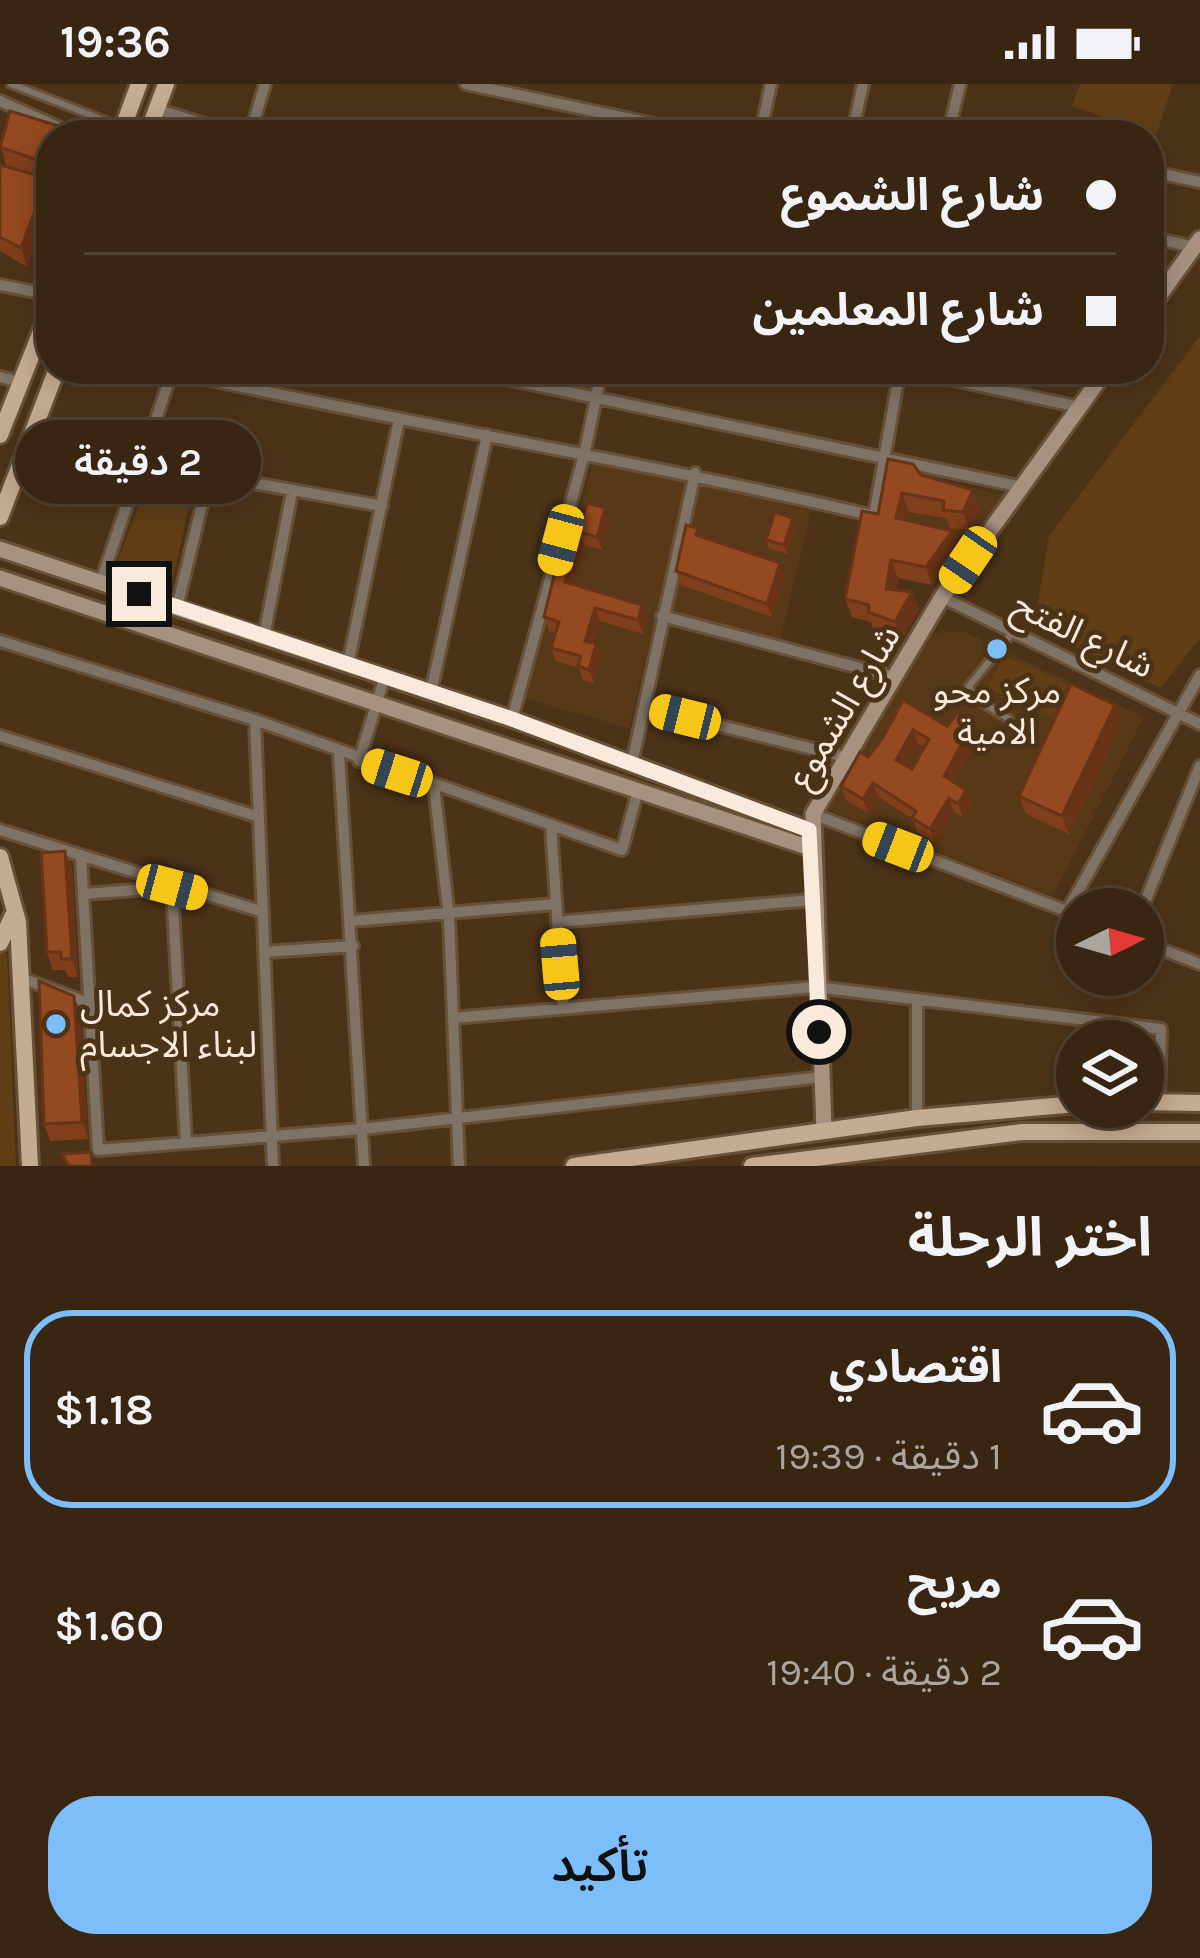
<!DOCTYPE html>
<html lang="ar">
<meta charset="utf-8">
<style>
body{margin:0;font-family:Karla,"Noto Sans Arabic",sans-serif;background:#443220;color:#f1f3f6;direction:rtl;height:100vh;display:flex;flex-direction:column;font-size:45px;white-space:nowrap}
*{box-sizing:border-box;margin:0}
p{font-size:39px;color:#aba59f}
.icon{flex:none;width:66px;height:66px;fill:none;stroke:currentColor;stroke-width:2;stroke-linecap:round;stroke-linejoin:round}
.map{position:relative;height:1082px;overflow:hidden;direction:ltr}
.sheet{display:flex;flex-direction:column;background:#392612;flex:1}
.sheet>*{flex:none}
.top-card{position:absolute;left:36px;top:36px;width:1128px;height:264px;border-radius:48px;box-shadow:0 6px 30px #0003,0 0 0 3px #534332;direction:rtl;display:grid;align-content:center;height:264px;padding:0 48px;background:#392612}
.needle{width:78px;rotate:85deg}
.tools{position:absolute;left:1056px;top:804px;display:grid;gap:24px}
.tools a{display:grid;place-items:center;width:108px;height:108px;border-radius:50%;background:#392612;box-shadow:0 6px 30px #0003,0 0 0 3px #534332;font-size:60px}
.end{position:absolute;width:54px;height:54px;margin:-27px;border:15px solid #faeadb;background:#111;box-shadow:0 0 0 6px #111}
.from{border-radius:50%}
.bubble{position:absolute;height:84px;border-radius:42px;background:#392612;box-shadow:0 6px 30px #0003,0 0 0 3px #534332;font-size:39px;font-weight:600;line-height:84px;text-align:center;direction:rtl}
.car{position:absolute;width:36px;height:72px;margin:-36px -18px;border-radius:15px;box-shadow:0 0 9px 3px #0007;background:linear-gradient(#f5c518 24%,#345 0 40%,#f5c518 0 76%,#345 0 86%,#f5c518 0)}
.top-card b{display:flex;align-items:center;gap:42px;height:114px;font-size:45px}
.top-card b+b{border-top:3px solid #534332}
.top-card i{width:30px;height:30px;background:#f1f3f6}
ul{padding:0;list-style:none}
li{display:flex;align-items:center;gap:36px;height:198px;margin:0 24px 18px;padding:0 24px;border:6px solid transparent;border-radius:48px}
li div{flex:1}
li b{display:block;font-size:45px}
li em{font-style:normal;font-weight:600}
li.active{border-color:#7cbef9}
li>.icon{width:108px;height:108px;stroke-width:1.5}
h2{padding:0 48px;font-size:54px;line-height:144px}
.primary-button{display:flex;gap:24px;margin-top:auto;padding:24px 48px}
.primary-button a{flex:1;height:138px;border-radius:48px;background:#7cbef9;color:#111;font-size:48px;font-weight:600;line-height:138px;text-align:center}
.status{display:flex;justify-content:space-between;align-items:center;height:84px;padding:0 60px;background:#392612;direction:ltr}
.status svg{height:33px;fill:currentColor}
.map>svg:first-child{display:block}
.built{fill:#573917}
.green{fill:#613e15}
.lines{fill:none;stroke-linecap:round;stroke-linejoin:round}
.lane-casing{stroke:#685037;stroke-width:12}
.street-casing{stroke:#685037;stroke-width:16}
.secondary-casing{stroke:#685037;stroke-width:21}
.primary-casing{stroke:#685037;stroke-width:22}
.lane{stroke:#7f7366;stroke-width:6}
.street{stroke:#7f7366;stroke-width:10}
.secondary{stroke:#a6927f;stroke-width:15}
.primary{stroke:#c5ab92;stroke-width:16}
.wall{fill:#7f3f1c;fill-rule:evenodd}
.shaded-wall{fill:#683316}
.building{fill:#944920;stroke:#683316;stroke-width:3;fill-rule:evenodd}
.route{stroke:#faeadb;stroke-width:15}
.poi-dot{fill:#7cbef9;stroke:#4c3318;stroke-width:4.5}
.labels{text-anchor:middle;stroke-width:10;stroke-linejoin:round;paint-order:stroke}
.street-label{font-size:36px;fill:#faeadb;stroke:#4c3318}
.poi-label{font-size:36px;fill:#faeadb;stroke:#4c3318}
</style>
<div class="status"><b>19:36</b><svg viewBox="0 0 49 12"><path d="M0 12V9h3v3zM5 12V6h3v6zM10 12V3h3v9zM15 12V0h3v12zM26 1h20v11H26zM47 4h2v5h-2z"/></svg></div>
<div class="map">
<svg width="1200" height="1082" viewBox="0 0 1200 1082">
<rect width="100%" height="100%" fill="#4c3318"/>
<path class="built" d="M595 372 688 394 629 644 524 614Z
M894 385 1005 412 970 463 882 442Z
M699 399 811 427 780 557 669 525Z
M965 548 1144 633 1053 812 824 724 929 549Z"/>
<path class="green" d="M1080 0H1170L1173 1 1156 52 1072 22Z
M1200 252V554L1161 604 1034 544 1049 452Z
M152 387 195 397 169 511 112 492Z
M1003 571 1068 600 1053 633 988 604Z
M7 869 16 1082H0V870Z"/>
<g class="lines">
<g class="lane-casing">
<path id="lane" d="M11 0 119 42
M1009 635 974 614 969 602 1013 548"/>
</g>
<g class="street-casing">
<path id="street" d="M466 0 706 51
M0 17 76 51
M156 25 240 51
M950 42 989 51
M250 51 265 0
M760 51 771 0
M852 51 863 0
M948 51 960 0
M1149 87 1200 98
M1149 153 1194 163
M0 201 51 211
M161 285C398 339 638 376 874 432L900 285
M458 285 1018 402
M903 285 1079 323
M0 293 21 298
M253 304 256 285
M142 379 382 422
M101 497 172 288
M942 513 1200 640
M177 523 209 392
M662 532 894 593
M264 552 292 408
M0 557 255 636 622 766 638 706
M348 580 399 336
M431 608 487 351
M645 623 845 673
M512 635 585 367 602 285
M255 636 273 1082
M0 652 259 733
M339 670 364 1082
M359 677 385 592
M632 679 695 389
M434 701 449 833 459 1082
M813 730 1077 831
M551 741 563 922
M0 746 263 828
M81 773 98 1066 362 1045 822 993
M84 810 172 803 186 1059
M1142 825 1200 682
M1067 827 1200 591
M352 837 555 820
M557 838 812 816
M1143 858 1200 880
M265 868 353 862
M21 894 91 920
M917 915V1034
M453 934 816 903 1161 945 1159 1018"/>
</g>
<g class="secondary-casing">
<path id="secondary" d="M1149 226 1200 155
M0 465 512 635 809 746
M0 494 810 764
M824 1046 813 730 942 513 1107 285"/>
</g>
<g class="primary-casing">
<path id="primary" d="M120 51 139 0
M147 51 166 0
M0 351 51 222
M0 433 57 285
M0 773 18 838 30 1082
M0 859 15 827
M1143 1018 1200 1019
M574 1082 917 1034 1077 1020
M752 1082 1022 1048H1200"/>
</g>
<use href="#lane" class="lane"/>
<use href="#street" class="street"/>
<use href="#secondary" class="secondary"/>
<use href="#primary" class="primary"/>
</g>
<path class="wall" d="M65 44 68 51H51V97L47 95 51 105V119L27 183 0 167V81L35 91 6 81 0 60Z
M921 391 973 406 980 424 970 446 950 444 946 434 909 428 907 437 952 447 958 465 932 501 898 494 896 506 912 508 919 526 902 556 874 546 871 538 852 533 845 515 878 430Z
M610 437 602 466 584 461 579 448Z
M796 443 788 470 769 465 766 456Z
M701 453 785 493 772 533 681 501 676 487Z
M583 463 573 500 647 535 643 550 600 537 593 560H596L601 574 594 599 583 596 579 584 556 577 551 564 556 549 549 547 544 533Z
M903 616 947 642 973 639 978 653 953 698 966 706 971 720 963 734 954 728 935 759 917 748 913 735 878 713 868 729 846 716 841 702 868 673 883 654ZM918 660 925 663 912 685 905 682Z
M1115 621 1122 639 1069 750 1026 730 1019 712Z
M65 767 72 785 78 893H68L65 886H53L47 868Z
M80 929 88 1055 50 1057 44 1040Z"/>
<path class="shaded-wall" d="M47 94 51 105V119L27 183 21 164Z
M973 406 980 424 970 446 963 428Z
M902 409 909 428 902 452 896 434Z
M605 424 610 437 602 466 597 453Z
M793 434 796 443 788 470 784 461Z
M952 447 958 465 932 501 926 483Z
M578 450 583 463 570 511 565 498Z
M891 476 898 494 893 523 886 505Z
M780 479 785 493 772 533 767 520Z
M912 508 919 526 902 556 895 538Z
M642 521 647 535 643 550 638 536Z
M595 524 600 537 590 571 585 557Z
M596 560 601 574 594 599 589 586Z
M1115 621 1122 639 1069 750 1062 732Z
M973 639 978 653 949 706 944 692Z
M913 646 918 660 901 690 896 676Z
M873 699 878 713 868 729 863 715Z
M966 706 971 720 963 734 958 720Z
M949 714 954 728 935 759 930 745Z
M65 767 72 785 78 893 72 875Z
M74 912 80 929 88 1055 82 1038Z"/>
<path class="building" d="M10 27 65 44 63 51H51V81L0 63Z
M0 81 47 94 21 164 0 153Z
M888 375 913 380 921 391 973 406 963 428 943 426 944 417 902 409 896 434 952 447 926 483 891 476 886 505 912 508 895 538 868 528 869 521 845 515 862 427 878 430Z
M587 419 605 424 597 453 579 448Z
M775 428 793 434 784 461 766 456Z
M686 441 698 444 696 451 780 479 767 520 676 487Z
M565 446 578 450 565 498 642 521 638 536 595 524 585 557 596 560 589 586 578 582 581 572 551 564 559 538 544 533Z
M1071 600 1115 621 1062 732 1019 712Z
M903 616 947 642 957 630 973 639 944 692 966 706 958 720 949 714 930 745 912 734 916 727 873 699 863 715 841 702 860 668 868 673 883 654ZM913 646 929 655 912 685 896 676Z
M65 767 72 875H61V868H47L41 769Z
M39 897 74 912 82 1038 44 1040Z
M91 1068 92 1082H69L62 1070Z"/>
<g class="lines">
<path class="route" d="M139 510 512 635 809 746 819 948"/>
</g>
<g class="poi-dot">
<circle cx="997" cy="565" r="12"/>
<circle cx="56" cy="940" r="12"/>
</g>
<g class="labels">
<g class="street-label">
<text transform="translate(1084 550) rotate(26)" y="13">شارع الفتح</text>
<text transform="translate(843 622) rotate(-59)" y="13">شارع الشموع</text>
</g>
<g class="poi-label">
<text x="997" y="619">مركز محو<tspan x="997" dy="41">الامية</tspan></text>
<text x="80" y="932" text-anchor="start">مركز كمال<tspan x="80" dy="41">لبناء الاجسام</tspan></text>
</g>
</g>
</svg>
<div class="tools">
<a><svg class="needle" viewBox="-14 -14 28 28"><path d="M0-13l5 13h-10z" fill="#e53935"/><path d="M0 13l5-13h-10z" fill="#aba59f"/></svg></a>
<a><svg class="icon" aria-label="layers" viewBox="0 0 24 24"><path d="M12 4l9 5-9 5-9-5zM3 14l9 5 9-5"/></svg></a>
</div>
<i class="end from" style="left:819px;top:948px"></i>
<i class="end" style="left:139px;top:510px"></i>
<div class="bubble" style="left:15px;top:336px;width:246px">2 دقيقة</div>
<i class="car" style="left:561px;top:456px;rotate:195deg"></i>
<i class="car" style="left:968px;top:476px;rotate:214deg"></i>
<i class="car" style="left:685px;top:633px;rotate:284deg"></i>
<i class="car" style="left:397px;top:689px;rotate:288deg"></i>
<i class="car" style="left:898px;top:763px;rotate:291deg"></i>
<i class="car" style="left:172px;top:803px;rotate:105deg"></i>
<i class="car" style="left:560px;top:880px;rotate:355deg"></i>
<div class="top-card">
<b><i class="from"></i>شارع الشموع</b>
<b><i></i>شارع المعلمين</b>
</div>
</div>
<section class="sheet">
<h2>اختر الرحلة</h2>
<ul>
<li class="active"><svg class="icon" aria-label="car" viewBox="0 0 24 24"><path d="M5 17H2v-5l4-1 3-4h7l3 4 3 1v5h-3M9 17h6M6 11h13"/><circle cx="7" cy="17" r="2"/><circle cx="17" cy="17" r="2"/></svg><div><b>اقتصادي</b><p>1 دقيقة · 19:39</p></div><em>$1.18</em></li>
<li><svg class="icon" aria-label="car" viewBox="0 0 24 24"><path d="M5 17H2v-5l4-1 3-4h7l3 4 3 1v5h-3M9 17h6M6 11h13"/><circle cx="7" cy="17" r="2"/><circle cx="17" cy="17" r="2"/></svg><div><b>مريح</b><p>2 دقيقة · 19:40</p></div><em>$1.60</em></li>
</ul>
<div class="primary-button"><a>تأكيد</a></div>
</section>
